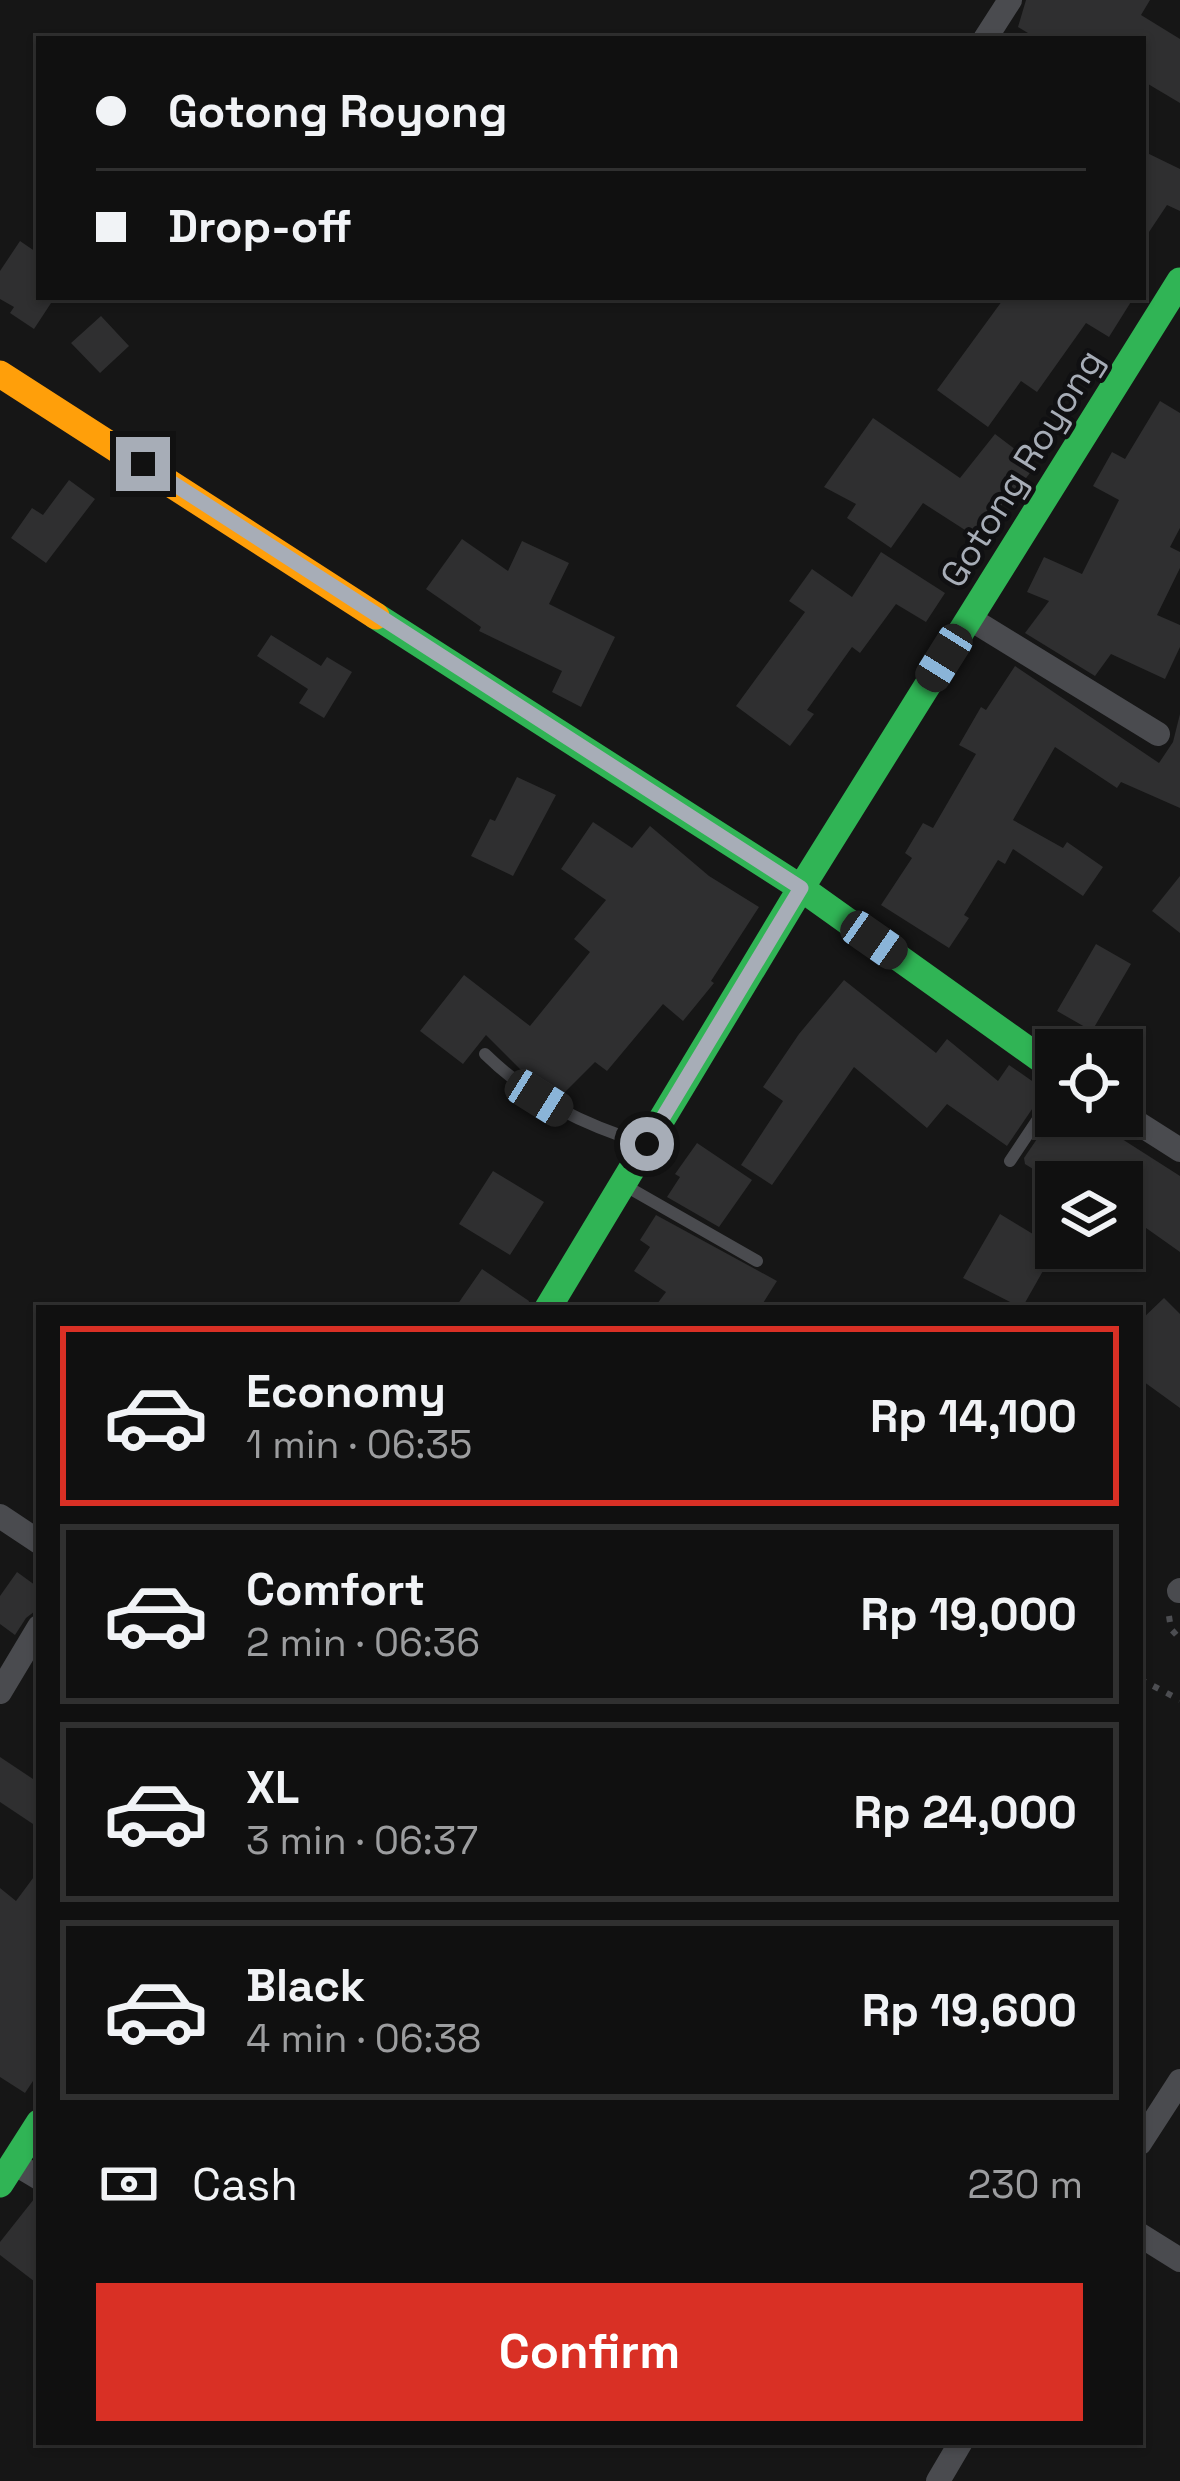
<!DOCTYPE html>
<meta charset="utf-8">
<style>
body{margin:0;font-family:"Space Grotesk",sans-serif;background:#1e1e1e;color:#f1f3f6;height:100vh;display:flex;flex-direction:column;font-size:45px;white-space:nowrap}
*{box-sizing:border-box;margin:0}
p{font-size:39px;color:#9c9d9f}
.icon{flex:none;width:66px;height:66px;fill:none;stroke:currentColor;stroke-width:2;stroke-linecap:round;stroke-linejoin:round}
.map{position:relative;flex:1;overflow:hidden}
.details{position:absolute;left:36px;top:1305px;width:1107px;height:1140px;display:flex;flex-direction:column;background:#101010;border-radius:0px;box-shadow:0 3px 9px #0004,0 0 0 3px #303030}
.details>*{flex:none}
.guide{position:absolute;left:36px;top:36px;width:1110px;height:264px;border-radius:0px;box-shadow:0 3px 9px #0004,0 0 0 3px #303030;display:grid;align-content:center;height:264px;padding:0 60px;background:#101010}
.fabs{position:absolute;left:1035px;top:1029px;display:grid;gap:24px}
.fabs a{display:grid;place-items:center;width:108px;height:108px;border-radius:0px;background:#101010;box-shadow:0 3px 9px #0004,0 0 0 3px #303030;font-size:60px}
.end{position:absolute;width:54px;height:54px;margin:-27px;border:15px solid #a7adb7;background:#111;box-shadow:0 0 0 6px #111}
.from{border-radius:50%}
.car{position:absolute;width:36px;height:72px;margin:-36px -18px;border-radius:15px;box-shadow:0 0 9px 3px #0007;background:linear-gradient(#222 24%,#8ab4d8 0 40%,#222 0 76%,#8ab4d8 0 86%,#222 0)}
.guide b{display:flex;align-items:center;gap:42px;height:114px;font-size:45px}
.guide b+b{border-top:3px solid #303030}
.guide i{width:30px;height:30px;background:#f1f3f6}
ul{padding:21px 0 0;list-style:none}
li{display:flex;align-items:center;gap:36px;height:180px;margin:0 24px 18px;padding:0 36px;border:6px solid #303030;border-radius:0px}
li div{flex:1}
li b{display:block;font-size:45px}
li em{font-style:normal;font-weight:600}
li.selected{border-color:#d93025}
li>.icon{width:108px;height:108px;stroke-width:1.5}
.pay{display:flex;align-items:center;gap:30px;height:132px;padding:0 60px;font-size:45px}
.pay p{margin-inline-start:auto}
.cta{display:flex;gap:24px;margin-top:auto;padding:24px 60px}
.cta a{flex:1;height:138px;border-radius:0px;background:#d93025;color:#fff;font-size:48px;font-weight:600;line-height:138px;text-align:center}
.map>svg:first-child{display:block}
.building{fill:#2f2f30}
.lines{fill:none;stroke-linecap:round;stroke-linejoin:round}
.path{stroke:#4c4d51;stroke-width:6;stroke-dasharray:6 9;stroke-linecap:butt}
.lane{stroke:#4a4b4f;stroke-width:12}
.street{stroke:#4a4b4f;stroke-width:24}
.fast{stroke:#30b455;stroke-width:27}
.slow{stroke:#ff9f0a;stroke-width:27}
.route{stroke:#a7adb7;stroke-width:15}
.labels{text-anchor:middle;stroke-width:9;stroke-linejoin:round;paint-order:stroke}
.street-label{font-size:36px;fill:#a7adb7;stroke:#101012}
</style>
<div class="map">
<svg width="1180" height="2481" viewBox="0 0 1180 2481">
<rect width="100%" height="100%" fill="#161616"/>
<path class="building" d="M1026 0H1150L1141 15 1180 39V103L1143 81V39H1038L1018 27Z
M1143 151 1180 169V211L1167 205 1143 241Z
M20 241 39 254V297H55L34 329 10 313 14 307 0 299V271Z
M1005 297H1134L1109 337 1086 323 1037 392 1021 381 988 427 937 390Z
M101 316 129 346 100 373 71 343Z
M1160 401 1180 413V528L1170 547 1180 552V568L1157 615 1180 625V647L1165 679 1111 654 1095 676 1025 633 1049 601 1027 592 1044 557 1082 574 1119 500 1093 486 1112 452 1125 459Z
M873 418 960 478 995 434 1036 465 1010 499 1007 497 979 539 923 503 891 548 847 518 856 504 824 487Z
M69 480 95 499 46 563 11 538 32 508 43 515Z
M462 539 508 571 522 541 569 563 549 604 615 637 581 707 552 692 562 671 479 631 481 627 426 589Z
M881 552 945 593 926 622 896 604 860 653 852 647 807 710 814 714 790 746 736 706 805 612 789 601 812 569 852 597Z
M271 635 321 666 327 657 352 672 324 718 299 703 308 689 257 656Z
M1015 666 1159 763 1173 742 1180 714V808L1121 782 1117 788 1055 747 1013 820 1063 848 1067 842 1103 867 1083 896 1013 849 1005 864 998 860 964 915 969 918 949 948 881 905 912 858 905 853 923 823 933 828 976 754 959 745 981 707 986 710Z
M517 777 556 795 513 876 471 856 490 819 495 821Z
M593 822 632 848 650 826 709 876 759 907 711 981 714 983 683 1021 663 1004 607 1071 595 1062 560 1097 528 1077 486 1035 463 1064 420 1031 464 975 530 1026 590 952 574 939 606 900 561 869Z
M1180 876V933L1152 911Z
M1096 944 1131 964 1092 1031 1057 1011Z
M844 980 936 1053 947 1039 998 1081 1009 1065 1045 1090 1007 1146 947 1104 927 1128 854 1067 772 1185 741 1165 783 1101 763 1087 799 1034Z
M1056 1111V1116H1086L1180 1176V1252L1122 1211V1182H1054L1025 1164 1024 1158Z
M697 1143 752 1180 719 1227 667 1197 680 1177 675 1174Z
M493 1171 544 1202 510 1255 459 1224Z
M1000 1214 1056 1248 1022 1308 963 1278Z
M656 1215 777 1281 760 1308H654L666 1292 634 1271 650 1247 640 1240Z
M482 1269 529 1301 527 1308H455Z
M1164 1298 1180 1314V1408L1140 1379V1321Z
M17 1572 39 1588V1608L26 1618 15 1635 0 1624V1596Z
M0 1757 39 1783V1828L0 1802Z
M39 1870V2072L25 2093 0 2077V1888L16 1901Z
M38 2194H39V2285L0 2255V2242Z"/>
<g class="lines">
<path class="path" d="M1169 1616 1171 1629 1180 1639
M1140 1679 1180 1700"/>
<path class="lane" d="M485 1054C532 1100 584 1125 646 1144
M1010 1161 1056 1092
M624 1185 757 1261"/>
<path class="street" d="M985 39 1010 0
M969 618 1158 734
M1122 1113 1180 1150
M0 1516 39 1542
M1179 1591 1180 1590
M0 1692 39 1627
M1140 2143 1180 2081
M14 2163 39 2178
M1140 2235 1180 2260
M938 2481 961 2442"/>
<path class="fast" d="M376 616 801 888 1056 1070
M548 1308 801 888 1180 281
M0 2184 39 2123"/>
<path class="slow" d="M0 374 376 616"/>
</g>
<g class="lines">
<path class="route" d="M143 464 801 888 647 1144"/>
</g>
<g class="labels">
<g class="street-label">
<text transform="translate(1021 468) rotate(-58)" y="13">Gotong Royong</text>
</g>
</g>
</svg>
<div class="fabs">
<a><svg class="icon" aria-label="locate" viewBox="0 0 24 24"><circle cx="12" cy="12" r="6"/><path d="M12 2v4M12 18v4M2 12h4M18 12h4"/></svg></a>
<a><svg class="icon" aria-label="layers" viewBox="0 0 24 24"><path d="M12 4l9 5-9 5-9-5zM3 14l9 5 9-5"/></svg></a>
</div>
<i class="end from" style="left:647px;top:1144px"></i>
<i class="end" style="left:143px;top:464px"></i>
<i class="car" style="left:944px;top:658px;rotate:212deg"></i>
<i class="car" style="left:874px;top:940px;rotate:125deg"></i>
<i class="car" style="left:539px;top:1098px;rotate:122deg"></i>
<div class="guide">
<b><i class="from"></i>Gotong Royong</b>
<b><i></i>Drop-off</b>
</div>
<section class="details">
<ul>
<li class="selected"><svg class="icon" aria-label="car" viewBox="0 0 24 24"><path d="M5 17H2v-5l4-1 3-4h7l3 4 3 1v5h-3M9 17h6M6 11h13"/><circle cx="7" cy="17" r="2"/><circle cx="17" cy="17" r="2"/></svg><div><b>Economy</b><p>1 min · 06:35</p></div><em>Rp 14,100</em></li>
<li><svg class="icon" aria-label="car" viewBox="0 0 24 24"><path d="M5 17H2v-5l4-1 3-4h7l3 4 3 1v5h-3M9 17h6M6 11h13"/><circle cx="7" cy="17" r="2"/><circle cx="17" cy="17" r="2"/></svg><div><b>Comfort</b><p>2 min · 06:36</p></div><em>Rp 19,000</em></li>
<li><svg class="icon" aria-label="car" viewBox="0 0 24 24"><path d="M5 17H2v-5l4-1 3-4h7l3 4 3 1v5h-3M9 17h6M6 11h13"/><circle cx="7" cy="17" r="2"/><circle cx="17" cy="17" r="2"/></svg><div><b>XL</b><p>3 min · 06:37</p></div><em>Rp 24,000</em></li>
<li><svg class="icon" aria-label="car" viewBox="0 0 24 24"><path d="M5 17H2v-5l4-1 3-4h7l3 4 3 1v5h-3M9 17h6M6 11h13"/><circle cx="7" cy="17" r="2"/><circle cx="17" cy="17" r="2"/></svg><div><b>Black</b><p>4 min · 06:38</p></div><em>Rp 19,600</em></li>
</ul>
<div class="pay"><svg class="icon" aria-label="cash" viewBox="0 0 24 24"><path d="M3 7h18v10H3z"/><circle cx="12" cy="12" r="2"/></svg>Cash<p>230 m</p></div>
<div class="cta"><a>Confirm</a></div>
</section>
</div>
